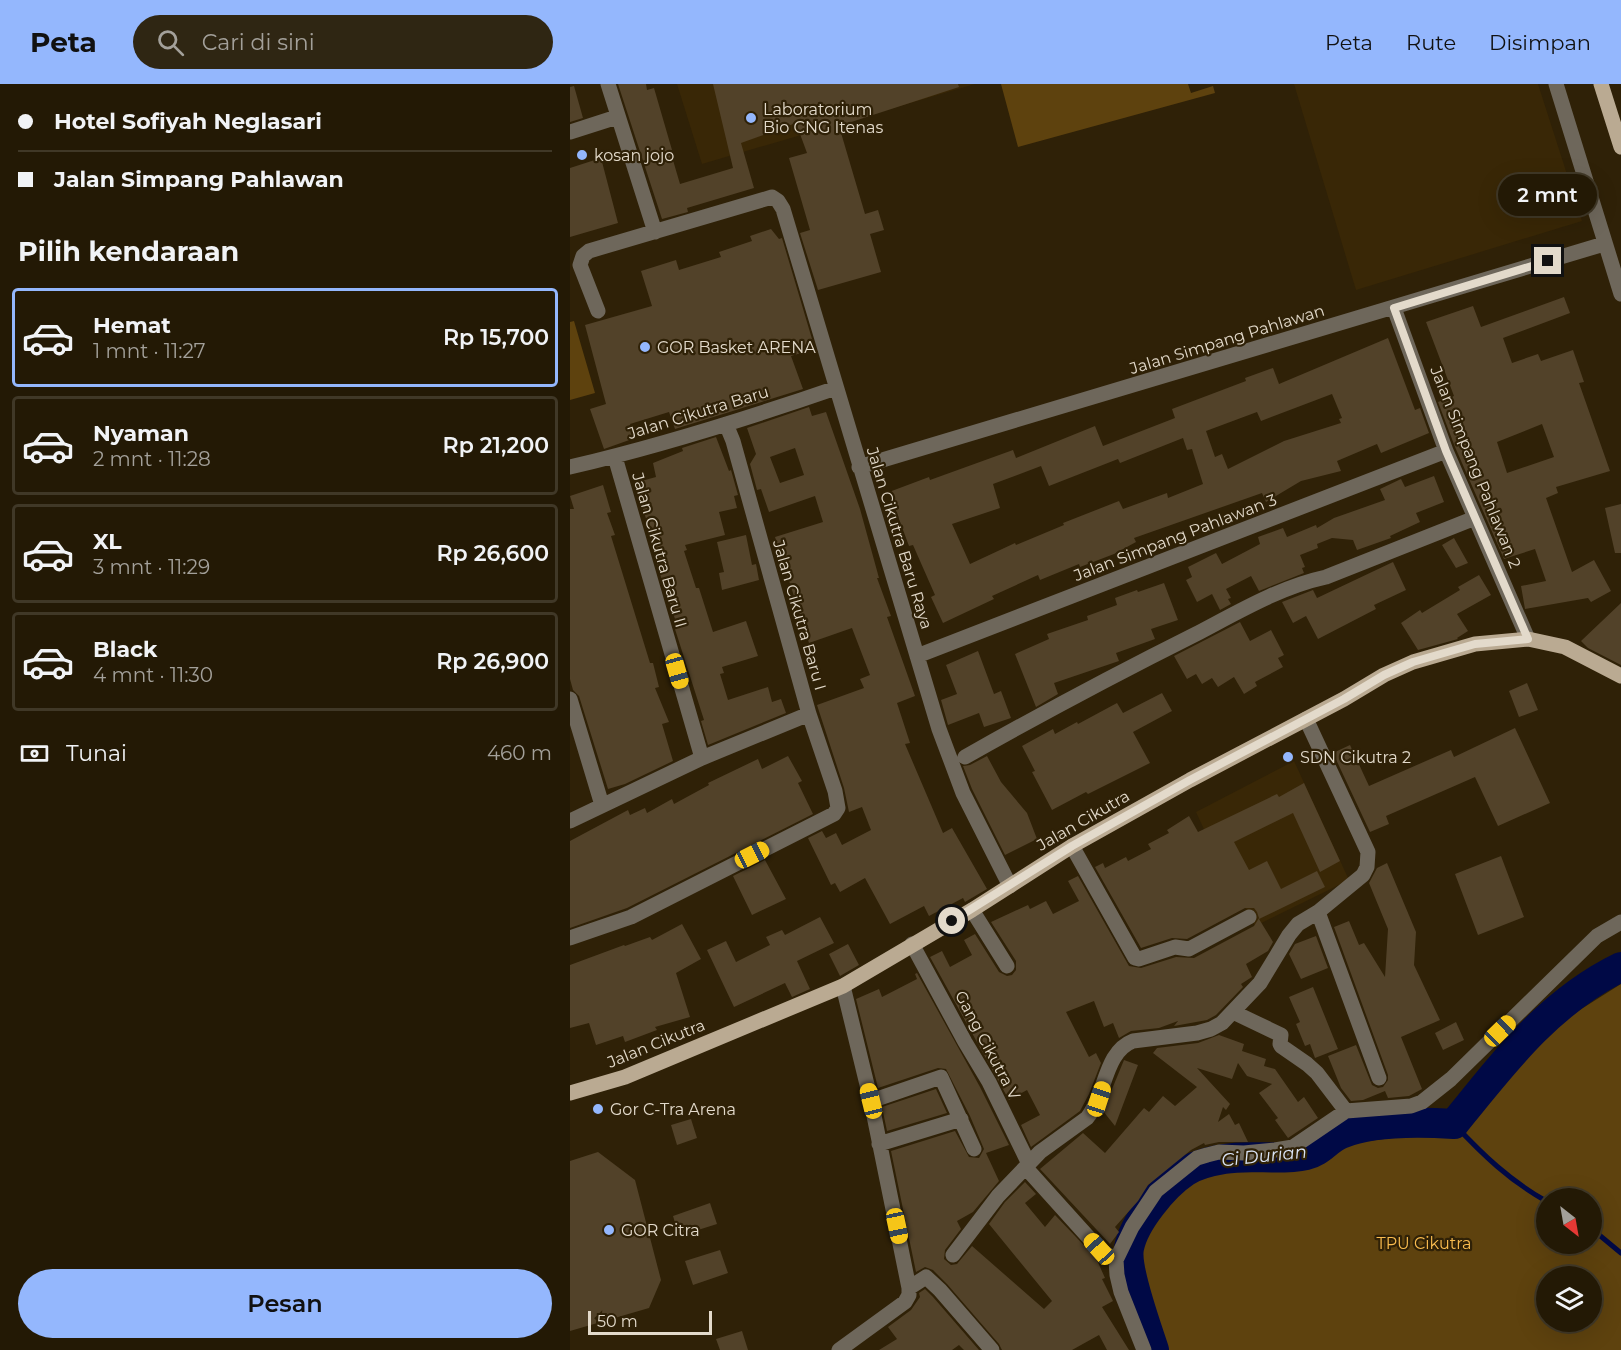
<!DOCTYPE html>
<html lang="id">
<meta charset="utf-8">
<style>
body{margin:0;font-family:Montserrat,sans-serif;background:#2f2613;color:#f1f3f6;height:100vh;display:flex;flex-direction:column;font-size:22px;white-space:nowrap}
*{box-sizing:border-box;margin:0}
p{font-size:20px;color:#a3a09a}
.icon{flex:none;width:33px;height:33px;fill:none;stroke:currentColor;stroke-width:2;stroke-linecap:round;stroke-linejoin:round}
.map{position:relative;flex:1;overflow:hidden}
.details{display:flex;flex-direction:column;background:#231905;width:570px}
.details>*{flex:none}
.banner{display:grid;align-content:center;height:132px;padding:0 18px;background:#231905}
.needle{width:39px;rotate:149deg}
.controls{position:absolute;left:966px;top:1104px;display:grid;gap:12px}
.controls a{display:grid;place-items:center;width:66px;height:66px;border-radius:50%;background:#231905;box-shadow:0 6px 24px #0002,0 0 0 2px #403827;font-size:30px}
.scale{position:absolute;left:18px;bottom:15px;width:124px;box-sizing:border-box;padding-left:6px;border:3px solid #e3dacb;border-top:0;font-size:16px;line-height:21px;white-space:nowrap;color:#e3dacb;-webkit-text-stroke:4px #2f2107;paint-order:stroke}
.end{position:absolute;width:27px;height:27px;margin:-14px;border:8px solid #e3dacb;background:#111;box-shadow:0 0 0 3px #111}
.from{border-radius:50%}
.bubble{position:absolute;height:42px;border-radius:21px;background:#231905;box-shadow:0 6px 24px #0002,0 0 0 2px #403827;font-size:20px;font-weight:600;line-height:42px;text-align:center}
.car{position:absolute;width:18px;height:36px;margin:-18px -9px;border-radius:8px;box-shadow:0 0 4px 2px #0007;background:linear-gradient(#f5c518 24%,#345 0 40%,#f5c518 0 76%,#345 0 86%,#f5c518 0)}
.banner b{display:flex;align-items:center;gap:21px;height:57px;font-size:22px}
.banner b+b{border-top:2px solid #403827}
.banner i{width:15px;height:15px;background:#f1f3f6}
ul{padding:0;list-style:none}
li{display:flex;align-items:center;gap:18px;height:99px;margin:0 12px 9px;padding:0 6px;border:3px solid #403827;border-radius:6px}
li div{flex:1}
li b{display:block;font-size:22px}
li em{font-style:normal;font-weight:600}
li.selected{border-color:#94b7fd}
li>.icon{width:54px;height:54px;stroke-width:1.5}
h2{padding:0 18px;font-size:27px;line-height:72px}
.pay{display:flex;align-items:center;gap:15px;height:66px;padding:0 18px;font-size:22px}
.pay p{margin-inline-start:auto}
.button{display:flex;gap:12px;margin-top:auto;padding:12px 18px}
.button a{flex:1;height:69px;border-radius:36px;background:#94b7fd;color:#111;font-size:24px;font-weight:600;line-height:69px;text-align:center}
header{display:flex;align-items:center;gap:36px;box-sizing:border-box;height:84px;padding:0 30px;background:#94b7fd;color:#111}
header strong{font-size:28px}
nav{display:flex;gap:33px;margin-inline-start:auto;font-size:21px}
.search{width:420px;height:54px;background:#2f2613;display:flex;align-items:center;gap:15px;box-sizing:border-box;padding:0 21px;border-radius:33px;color:#a3a09a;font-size:22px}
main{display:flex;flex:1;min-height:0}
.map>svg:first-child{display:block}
.built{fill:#392706}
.green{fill:#5e420e;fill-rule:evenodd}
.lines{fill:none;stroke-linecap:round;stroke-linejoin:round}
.stream{stroke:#000946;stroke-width:5}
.river{stroke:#000946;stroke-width:30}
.building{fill:#524229;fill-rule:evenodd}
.minor{stroke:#6e675b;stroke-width:15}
.major{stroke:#baaa92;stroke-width:15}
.route{stroke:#e3dacb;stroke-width:8}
.poi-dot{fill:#94b7fd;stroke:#2f2107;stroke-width:2}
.labels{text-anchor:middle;stroke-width:4.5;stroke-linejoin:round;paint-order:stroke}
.poi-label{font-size:16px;fill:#e3dacb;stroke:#2f2107;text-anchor:start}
.street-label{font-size:16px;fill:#e3dacb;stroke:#2f2107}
.park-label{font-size:16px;fill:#fbbd4f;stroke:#2f2107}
.water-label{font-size:18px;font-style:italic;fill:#dae4f7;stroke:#2f2107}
</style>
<header>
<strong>Peta</strong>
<div class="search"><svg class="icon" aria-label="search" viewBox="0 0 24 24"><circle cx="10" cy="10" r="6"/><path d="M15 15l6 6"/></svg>Cari di sini</div>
<nav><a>Peta</a><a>Rute</a><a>Disimpan</a></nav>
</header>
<main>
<section class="details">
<div class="banner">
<b><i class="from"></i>Hotel Sofiyah Neglasari</b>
<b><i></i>Jalan Simpang Pahlawan</b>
</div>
<h2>Pilih kendaraan</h2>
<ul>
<li class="selected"><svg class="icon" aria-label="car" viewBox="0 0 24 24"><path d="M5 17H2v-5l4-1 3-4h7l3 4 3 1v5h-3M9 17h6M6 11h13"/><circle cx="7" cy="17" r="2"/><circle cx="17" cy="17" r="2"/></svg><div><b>Hemat</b><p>1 mnt · 11:27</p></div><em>Rp 15,700</em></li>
<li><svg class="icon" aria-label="car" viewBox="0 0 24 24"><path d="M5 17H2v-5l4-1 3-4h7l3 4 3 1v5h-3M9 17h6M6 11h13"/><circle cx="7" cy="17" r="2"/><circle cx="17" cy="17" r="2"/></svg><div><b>Nyaman</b><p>2 mnt · 11:28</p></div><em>Rp 21,200</em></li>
<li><svg class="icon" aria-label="car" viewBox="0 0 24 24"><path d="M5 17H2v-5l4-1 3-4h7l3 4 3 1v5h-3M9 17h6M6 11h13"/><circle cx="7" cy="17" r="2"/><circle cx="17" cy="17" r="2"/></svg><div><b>XL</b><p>3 mnt · 11:29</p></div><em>Rp 26,600</em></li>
<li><svg class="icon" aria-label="car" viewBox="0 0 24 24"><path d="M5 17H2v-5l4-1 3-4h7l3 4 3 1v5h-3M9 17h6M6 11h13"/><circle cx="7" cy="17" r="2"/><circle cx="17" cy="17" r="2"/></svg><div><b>Black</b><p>4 mnt · 11:30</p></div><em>Rp 26,900</em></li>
</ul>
<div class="pay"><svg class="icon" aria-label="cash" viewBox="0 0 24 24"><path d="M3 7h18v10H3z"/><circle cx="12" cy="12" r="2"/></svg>Tunai<p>460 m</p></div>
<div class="button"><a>Pesan</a></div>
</section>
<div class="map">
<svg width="1051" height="1266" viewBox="0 0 1051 1266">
<rect width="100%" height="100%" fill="#2f2107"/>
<path class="built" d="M107 0H405L132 80Z
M724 0H968L1012 137 786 206Z
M724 677 779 796 685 842 645 769 626 728Z"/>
<path class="green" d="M431 0H618L621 9 643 2 645 9 448 63Z
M4 237 25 309 0 316V238Z
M1051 900V1266H592C582 1235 569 1202 565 1169 564 1155 574 1143 581 1132 621 1070 679 1086 742 1082L752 1080 762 1074 767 1066 777 1060 829 1053H884L912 1019 969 957 1005 929ZM1022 1114V1160H976V1114ZM1022 1192V1238H976V1192Z"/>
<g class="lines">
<path class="stream" d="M884 1040C913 1071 939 1096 976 1117
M1022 1145 1051 1169"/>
<path class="river" d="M584 1266C577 1244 555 1185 559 1164 564 1138 594 1102 615 1088 625 1081 642 1077 654 1075 681 1070 709 1077 736 1071 751 1068 758 1055 771 1050 801 1037 852 1038 884 1040 933 979 979 918 1051 883"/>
</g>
<path class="building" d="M48 0H76L77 6 84 4 102 66H100L110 100 163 84 143 0H388L389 3 269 42 295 130 308 126 314 146 300 150 311 188 248 206 230 149 240 146 219 74 237 69 226 39 171 59 184 104 117 124 118 128 92 135Z
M4 2 13 34 0 38V3Z
M31 74 48 139 0 153V84Z
M201 145 209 155 212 154 245 265 221 272 233 305 105 345 99 328 60 340 65 354 34 365 20 325 36 320 15 241 82 222 71 187 106 176 109 186 151 173 149 168 182 157 180 152Z
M994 213 1000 229 933 254 942 279 968 270 971 277 1003 266 1014 298 1009 299 1040 387 986 403 988 409 976 414 1002 488 1024 476 1041 507 1021 518 1018 514 955 525 951 502 976 497 965 465 934 475 885 363 868 318 884 312 856 238 903 222 911 243ZM972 340 984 373 937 389 927 358Z
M818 254 845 326 850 324 859 349 811 369 807 360 767 377 771 387 731 397 696 418 692 409 564 454 566 458 544 470 510 483 509 480 470 496 468 491 422 512 424 515 373 539 361 513 365 511 343 461 339 462 319 408 359 393 360 396 443 366 446 374 525 342 533 362 605 334 602 325 676 297 675 294 703 284 709 300ZM762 310 772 334 769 335 771 339 714 357 658 385 652 370 645 373 636 347 687 328 691 337ZM613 354 617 366 622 365 633 400 598 414 597 409 553 425 549 417 493 439 494 441 446 461 445 459 400 480 382 440 430 424 423 400 471 382 479 402 548 375 550 379Z
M239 323 242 332 256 328 290 425 309 494H307L321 532 317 533 345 612 327 619 340 659 335 660 373 749 382 744 417 805 395 818 393 814 359 832 354 822 320 840 295 794 270 808 265 799 261 801 238 754 252 747 256 754 266 749 272 761 301 746 292 723 279 728 274 704 247 621 294 604 290 595 300 591 282 544 239 559 205 453 253 438 245 412 199 428 191 405 187 406 180 380 186 370 177 344ZM225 364 234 391 210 399 200 373Z
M146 353 159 387 161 386 168 411 164 412 167 424 149 428 155 451 115 461 117 466 114 467 126 504H129L143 548 176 537 188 572 152 583 154 589 150 590 158 616 198 603 202 618 211 615 216 629 138 661 131 637 134 636 104 542 107 541 86 478 90 476 64 399 86 393 83 379 113 367 112 364Z
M864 392 874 418 846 429 850 438 820 452 821 454 787 466 783 456 762 454 747 460 748 464 730 471 735 483 732 484 734 489 689 507 681 492 656 505 661 514 658 515 661 520 650 526 642 510 627 518 616 496 622 493 618 483 646 469 652 480 690 460 688 453 713 444 717 453 746 441 747 444 764 434 815 416 810 405 831 395 835 403Z
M33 401 41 428 37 429 45 451 41 452 80 579H83L89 603 85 604 99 638 92 640 103 677 55 700 38 705 9 612 3 606 0 595V425H4L0 412Z
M1051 420V469H1045L1035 424Z
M176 451 182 481 186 480 189 496 152 506 149 489 154 488 147 458Z
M884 454 898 479 886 484 872 461Z
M823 478 836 506 804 521 806 525 748 555 736 532 723 539 712 518 743 506 747 514Z
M909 491 921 511 887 530 898 547 887 554 888 555 848 566 831 539 850 526 852 529 890 506 888 503Z
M594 499 608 536 581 545 585 555 546 569 549 577 484 599 488 610 466 623 445 570 479 555 477 550 518 536 517 532 547 521 545 514 567 506 568 508Z
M1051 519V581L1018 564 1011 557Z
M670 538 680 557 701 546 714 571 708 574 713 583 685 598 687 602 674 610 664 593 648 603 642 594 632 600 626 590 617 595 604 572Z
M408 567 424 610 431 607 441 634 414 643 409 629 378 641 371 616 387 610 376 581Z
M957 599 968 626 949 633 939 607Z
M592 609 602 627 563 648 580 679 518 710 516 708 482 726 462 688 465 687 452 662 483 645 485 650 507 638 508 640 547 619 553 629Z
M945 644 980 719 928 742 905 693 816 732 819 740 800 748 763 669 780 661 799 702 881 666 884 673Z
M218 672 232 697 228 699 243 730 57 824 0 844V757L58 726 60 731 75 724 77 729 102 715 104 720 139 701 138 699 188 675 192 685Z
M417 672 431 698 457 729 467 755 435 771 402 705 393 682 400 681Z
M734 699 770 777 750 788 723 729 664 758 679 786 697 777 711 805 747 787 755 803 689 835 703 858 698 867 676 880 682 893 671 900 673 903 646 931 637 936 604 942 608 937 589 944 561 947 549 954 543 939 534 943 524 917 496 928 519 973 526 969 531 979 519 1010 510 1027 461 1063 451 1041 470 1031 457 1006 439 1016 360 873 372 867 380 883 402 871 394 856 405 850 429 888 437 892 442 891 446 886V877L421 838 458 821 460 825 476 817 483 830 509 817 498 797 508 792 559 882 571 884 606 873 624 874 684 842 689 834 687 828 684 824H675L617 855 602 854 571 864 525 783 533 779 535 784 556 773 558 777 581 765 578 760 599 749 597 746 619 732 628 748 707 710 709 713Z
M931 772 954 833 908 851 885 790Z
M195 776 216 815 182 831 163 792Z
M817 779 846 848 844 881 870 936 831 953 852 1005 839 1012 818 1014 815 1007 793 1016 781 1017 771 1004 758 972 786 961 802 1001 808 1004 813 1003 818 996V991L764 843 779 837 789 861 794 859 815 893 818 845 799 799 807 784Z
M250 833 264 859 227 877 240 905 222 913 215 899 164 923 137 866 156 857 166 878 200 861 196 853 212 846 215 851Z
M112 840 131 875 106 889 120 933 85 943 87 946 55 958 53 952 26 961 19 939 0 944V881L54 861 55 862 80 853 82 856Z
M746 852 758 884 731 895 719 870 725 860Z
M278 860 289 881 270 892 259 870Z
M347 889 410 1003 439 1061 416 1069 429 1097 403 1128 387 1137 391 1145 375 1166 374 1175 381 1181 387 1180 402 1162 474 1225 482 1217 419 1140 435 1118 455 1098 466 1110 455 1119 475 1143 485 1131 526 1174 535 1194 532 1195 543 1217 532 1223 559 1266H537L529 1251 502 1266H432L429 1260 377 1200 363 1186 355 1183 346 1188 321 1067 385 1047 399 1073 409 1074 414 1065 400 1032 376 985 368 984 308 1004 286 915 309 905 312 913 347 895 345 890Z
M743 903 768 965 745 974 740 960 735 962 726 940 730 938 719 913Z
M886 938 894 956 873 966 865 949Z
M649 951 674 960 672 967 696 975 694 982 705 985 728 1018 734 1013 748 1034 718 1054 705 1036 708 1034 689 1009 702 1000 677 992 668 979 662 995 627 984 660 1020 656 1026 653 1023 648 1038 659 1030 665 1041 669 1039 678 1058H649L635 1061 634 1059 621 1066 578 1101 568 1117 545 1143 549 1148 540 1160 470 1085 513 1049 535 1069 574 1024 579 1028 593 1012 605 1022 627 1003 583 969 587 964 628 959Z
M554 976 568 981 545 1042 533 1027Z
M366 1005 377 1029 317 1047 312 1023Z
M121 1035 127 1054 107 1061 101 1041Z
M28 1068 65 1096 91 1196 79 1224 0 1247V1077Z
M140 1119 147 1140 109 1152 103 1132Z
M150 1166 158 1189 123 1201 115 1177Z
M355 1205 363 1213 409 1266H394L389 1261 382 1266H309L327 1255 318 1243 341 1226 350 1213 349 1209Z
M172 1247 178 1266H150L146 1255Z"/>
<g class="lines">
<path class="minor" d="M38 0 85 148
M986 0 1051 210
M0 48 47 33
M824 224 876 367 958 555
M28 227 10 181 13 172 19 167 202 113 208 117 213 125 369 645 393 709 440 802
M45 373 132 674
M0 383C90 362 179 334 266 304
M289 383 1034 160
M347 572 876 367
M0 615 32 721
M736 635 798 768 797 783 793 791 748 828 809 994
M395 673C471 630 548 589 626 550 668 528 710 503 756 493L905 434
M0 737 132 674 239 630
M502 762 565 874 569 875 605 863 619 865 679 833
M402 826 437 882
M0 854 61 833 264 730 268 724 265 707 239 630 163 357 156 340
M342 860 395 958 419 998 459 1080
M663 928 711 951 710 960 711 962 737 980 747 989 776 1027
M301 1017 371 993 404 1065
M309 1060 391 1035
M456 1084 529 1165 546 1176
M383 1171 428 1112 470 1068 517 1034C536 1011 534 968 563 957L627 949 641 945 652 939 690 899 719 851 728 840 748 828
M339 1204 356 1193 370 1206 422 1266
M269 1266 335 1218 339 1211V1204L301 1017 273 902
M574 1266 551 1208 547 1191 546 1176 562 1143 586 1107 627 1074 637 1071 649 1068 674 1069 705 1066 723 1063 776 1027 841 1022 852 1018 881 995 1027 852 1051 838"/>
<path class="major" d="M1031 0 1051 63
M0 1009 55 993 273 902 402 826 502 762 620 696 774 615 814 591 843 578 905 560 958 555 995 563 1051 592"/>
</g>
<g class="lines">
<path class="route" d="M382 837 502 762 620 696 774 615 814 591 843 578 905 560 958 555 876 367 824 224 978 177"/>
</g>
<g class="poi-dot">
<circle cx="181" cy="34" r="6"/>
<circle cx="12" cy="71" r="6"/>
<circle cx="75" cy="263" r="6"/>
<circle cx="718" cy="673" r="6"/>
<circle cx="28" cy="1025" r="6"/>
<circle cx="39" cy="1146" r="6"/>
</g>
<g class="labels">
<g class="poi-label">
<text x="193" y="31">Laboratorium<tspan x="193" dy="18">Bio CNG Itenas</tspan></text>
<text x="24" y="77">kosan jojo</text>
<text x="87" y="269">GOR Basket ARENA</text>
<text x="730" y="679">SDN Cikutra 2</text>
<text x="40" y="1031">Gor C-Tra Arena</text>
<text x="51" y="1152">GOR Citra</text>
</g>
<g class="street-label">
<text transform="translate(657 255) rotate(-17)" y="6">Jalan Simpang Pahlawan</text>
<text transform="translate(128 328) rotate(-17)" y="6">Jalan Cikutra Baru</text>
<text transform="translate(906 383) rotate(68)" y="6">Jalan Simpang Pahlawan 2</text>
<text transform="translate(605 453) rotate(-21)" y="6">Jalan Simpang Pahlawan 3</text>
<text transform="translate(330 454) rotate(73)" y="6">Jalan Cikutra Baru Raya</text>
<text transform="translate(90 466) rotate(74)" y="6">Jalan Cikutra Baru II</text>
<text transform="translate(230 531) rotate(74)" y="6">Jalan Cikutra Baru I</text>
<text transform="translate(513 736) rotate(-30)" y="6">Jalan Cikutra</text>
<text transform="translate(86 959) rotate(-22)" y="6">Jalan Cikutra</text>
<text transform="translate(418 961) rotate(62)" y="6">Gang Cikutra V</text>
</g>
<g class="park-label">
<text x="854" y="1165">TPU Cikutra</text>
</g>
<g class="water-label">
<text transform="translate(694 1072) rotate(-6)" y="6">Ci Durian</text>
</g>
</g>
</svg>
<div class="controls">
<a><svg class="needle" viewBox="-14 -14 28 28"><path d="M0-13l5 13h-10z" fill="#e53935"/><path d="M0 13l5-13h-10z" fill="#a3a09a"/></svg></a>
<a><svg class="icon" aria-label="layers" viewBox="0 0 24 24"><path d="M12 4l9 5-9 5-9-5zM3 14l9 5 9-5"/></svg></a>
</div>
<div class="scale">50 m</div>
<i class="end from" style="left:382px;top:837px"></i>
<i class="end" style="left:978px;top:177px"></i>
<div class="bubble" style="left:928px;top:90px;width:99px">2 mnt</div>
<i class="car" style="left:107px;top:587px;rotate:164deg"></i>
<i class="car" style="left:182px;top:771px;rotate:63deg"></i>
<i class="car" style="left:930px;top:947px;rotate:46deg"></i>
<i class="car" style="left:529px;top:1015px;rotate:18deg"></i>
<i class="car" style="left:301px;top:1017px;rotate:346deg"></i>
<i class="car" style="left:327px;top:1142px;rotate:168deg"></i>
<i class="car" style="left:529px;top:1165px;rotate:318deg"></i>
</div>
</main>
